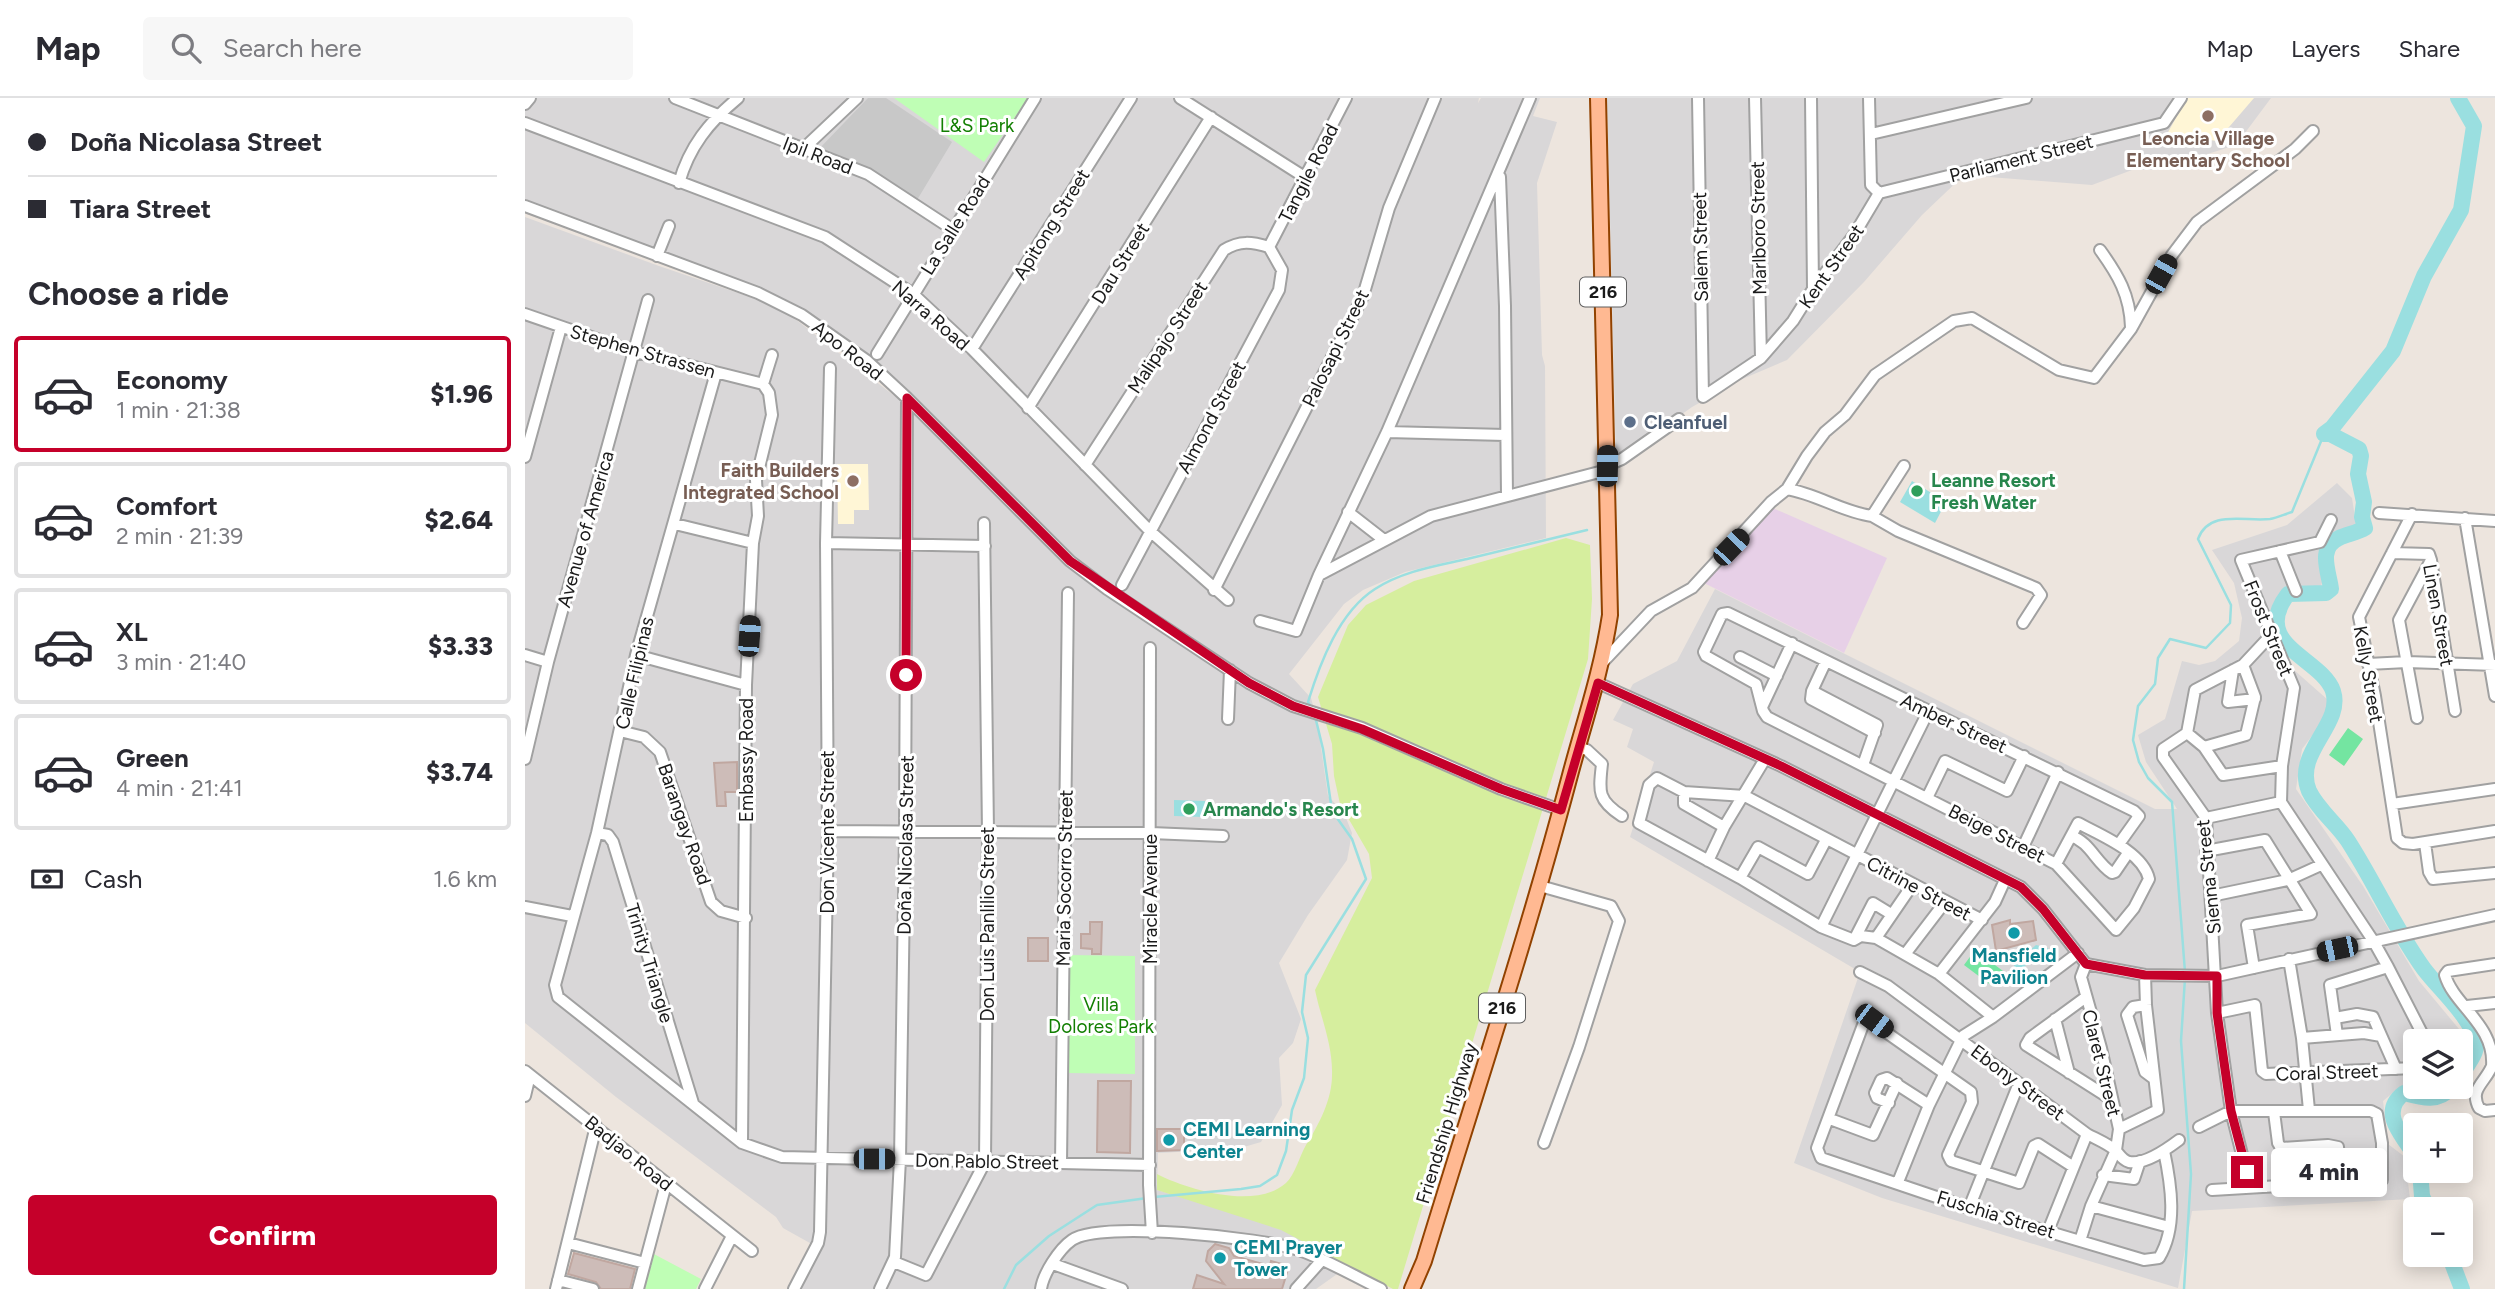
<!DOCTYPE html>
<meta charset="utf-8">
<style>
body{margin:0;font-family:Figtree,sans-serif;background:#f7f7f7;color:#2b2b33;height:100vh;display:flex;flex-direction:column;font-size:26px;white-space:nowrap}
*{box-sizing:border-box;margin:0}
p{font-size:23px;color:#7c7c81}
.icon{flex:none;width:38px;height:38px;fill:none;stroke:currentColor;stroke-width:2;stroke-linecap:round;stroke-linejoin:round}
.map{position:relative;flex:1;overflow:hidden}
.side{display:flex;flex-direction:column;background:#fff;width:525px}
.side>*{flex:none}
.guide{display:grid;align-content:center;height:154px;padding:0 28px;background:#fff}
.buttons{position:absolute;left:1878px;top:931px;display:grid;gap:14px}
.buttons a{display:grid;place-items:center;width:70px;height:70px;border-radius:7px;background:#fff;box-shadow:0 4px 18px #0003;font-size:35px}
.end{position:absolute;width:32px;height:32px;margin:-16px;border:9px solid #c5002a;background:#fff;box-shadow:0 0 0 4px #fff}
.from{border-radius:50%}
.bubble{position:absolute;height:49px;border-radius:7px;background:#fff;box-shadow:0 4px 18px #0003;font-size:23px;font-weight:800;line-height:49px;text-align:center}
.car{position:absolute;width:21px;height:42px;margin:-21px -10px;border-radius:9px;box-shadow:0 0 5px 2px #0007;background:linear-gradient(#222 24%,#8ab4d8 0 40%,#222 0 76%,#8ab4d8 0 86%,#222 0)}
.guide b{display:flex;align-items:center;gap:24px;height:66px;font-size:26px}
.guide b+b{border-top:2px solid #e1e1e2}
.guide i{width:18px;height:18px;background:#2b2b33}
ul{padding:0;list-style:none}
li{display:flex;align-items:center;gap:21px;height:116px;margin:0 14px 10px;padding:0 14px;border:4px solid #e1e1e2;border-radius:7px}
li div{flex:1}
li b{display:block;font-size:26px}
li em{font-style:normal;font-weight:800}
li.active{border-color:#c5002a}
li>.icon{width:63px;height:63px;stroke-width:1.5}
h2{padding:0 28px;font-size:32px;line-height:84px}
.pay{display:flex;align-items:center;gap:18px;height:77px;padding:0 28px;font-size:26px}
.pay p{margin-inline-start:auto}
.button{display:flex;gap:14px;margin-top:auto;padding:14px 28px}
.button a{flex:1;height:80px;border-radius:7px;background:#c5002a;color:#fff;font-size:28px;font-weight:800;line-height:80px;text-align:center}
header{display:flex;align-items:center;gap:42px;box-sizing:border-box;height:98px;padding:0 35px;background:#fff;border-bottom:2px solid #e1e1e2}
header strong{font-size:33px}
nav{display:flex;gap:38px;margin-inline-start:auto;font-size:24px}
.search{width:490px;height:63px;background:#f7f7f7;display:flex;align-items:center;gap:18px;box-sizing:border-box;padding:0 24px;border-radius:7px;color:#7c7c81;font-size:26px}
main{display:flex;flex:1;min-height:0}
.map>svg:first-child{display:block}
.residential{fill:#d9d7d8}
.industrial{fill:#e7d0e7}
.education{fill:#fff6d6}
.religious{fill:#c8c8c8}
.grass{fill:#d6ee9e}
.park{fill:#bffeb5}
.pitch{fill:#74e5a1}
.water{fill:#9adfe0}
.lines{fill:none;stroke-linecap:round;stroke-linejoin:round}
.stream{stroke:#9adfe0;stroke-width:2.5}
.river{stroke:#9adfe0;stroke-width:16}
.building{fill:#cdbcb8;stroke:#c0a7a0;stroke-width:2}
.minor-casing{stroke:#a1a1a1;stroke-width:14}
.major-casing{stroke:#914200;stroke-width:18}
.minor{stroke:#fff;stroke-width:10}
.major{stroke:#ffb992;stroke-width:14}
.route{stroke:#c5002a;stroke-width:9}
.education-dot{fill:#8d6e63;stroke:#fff;stroke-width:2.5}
.service-dot{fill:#5c6f8a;stroke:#fff;stroke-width:2.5}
.leisure-dot{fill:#2e9e5b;stroke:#fff;stroke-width:2.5}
.culture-dot{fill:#0f9aa8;stroke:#fff;stroke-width:2.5}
.labels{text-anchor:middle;stroke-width:6;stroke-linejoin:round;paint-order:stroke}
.shield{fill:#fff;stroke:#5f5f5f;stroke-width:2}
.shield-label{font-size:18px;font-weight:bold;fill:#1a1a1a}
.park-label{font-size:19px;fill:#127f02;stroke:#fff}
.education-label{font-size:19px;font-weight:bold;fill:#785e54;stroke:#fff}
.street-label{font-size:19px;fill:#1a1a1a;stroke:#fff}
.service-label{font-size:19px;font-weight:bold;fill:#4e5e75;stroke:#fff;text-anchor:start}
.leisure-label{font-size:19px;font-weight:bold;fill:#27864d;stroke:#fff;text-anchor:start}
.culture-label{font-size:19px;font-weight:bold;fill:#0d838f;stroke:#fff;text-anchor:start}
</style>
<header>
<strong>Map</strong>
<div class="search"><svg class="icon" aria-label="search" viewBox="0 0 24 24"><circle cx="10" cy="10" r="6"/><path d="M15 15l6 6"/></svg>Search here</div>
<nav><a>Map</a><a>Layers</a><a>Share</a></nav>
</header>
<main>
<section class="side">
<div class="guide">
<b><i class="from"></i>Doña Nicolasa Street</b>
<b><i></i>Tiara Street</b>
</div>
<h2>Choose a ride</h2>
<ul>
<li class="active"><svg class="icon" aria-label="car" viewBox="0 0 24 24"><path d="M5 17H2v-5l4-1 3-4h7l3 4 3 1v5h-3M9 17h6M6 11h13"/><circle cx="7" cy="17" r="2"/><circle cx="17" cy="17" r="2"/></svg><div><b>Economy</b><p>1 min · 21:38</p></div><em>$1.96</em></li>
<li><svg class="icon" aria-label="car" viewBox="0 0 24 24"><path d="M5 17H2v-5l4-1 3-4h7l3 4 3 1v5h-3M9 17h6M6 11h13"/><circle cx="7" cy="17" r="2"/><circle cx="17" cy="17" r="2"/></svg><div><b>Comfort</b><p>2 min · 21:39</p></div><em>$2.64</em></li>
<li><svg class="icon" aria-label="car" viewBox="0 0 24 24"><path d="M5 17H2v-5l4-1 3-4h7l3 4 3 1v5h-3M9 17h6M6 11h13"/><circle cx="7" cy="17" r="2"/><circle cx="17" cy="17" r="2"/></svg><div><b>XL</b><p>3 min · 21:40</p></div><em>$3.33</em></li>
<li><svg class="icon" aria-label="car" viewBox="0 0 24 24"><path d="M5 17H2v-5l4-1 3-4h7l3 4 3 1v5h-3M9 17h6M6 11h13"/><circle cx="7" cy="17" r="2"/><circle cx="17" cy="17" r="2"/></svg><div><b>Green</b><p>4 min · 21:41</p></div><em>$3.74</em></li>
</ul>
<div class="pay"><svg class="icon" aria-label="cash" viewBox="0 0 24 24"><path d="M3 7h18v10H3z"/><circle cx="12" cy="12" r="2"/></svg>Cash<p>1.6 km</p></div>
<div class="button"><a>Confirm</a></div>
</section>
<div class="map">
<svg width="1970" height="1191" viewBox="0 0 1970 1191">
<rect width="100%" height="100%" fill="#ede5de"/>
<path class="residential" d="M0 0H954L953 5 956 0H1015L1008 18 1032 24 1012 85 1017 257 1020 268 1021 440 880 474 838 492 819 506 764 576 786 600 792 622 803 698 819 715 827 735 822 762 783 817 754 865 776 921 768 945 754 960 757 1007 736 1044 712 1051 633 1055 632 1092 833 1152 813 1170 815 1174 791 1191H264L292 1149 258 1130 251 1119 91 999 0 925V119L134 168 228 200 265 217 394 317 325 254 267 215 0 104Z
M1082 0H1746L1711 47 1632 72H1607L1567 87 1439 77 1397 117 1339 184 1262 262 1215 282 1167 309 1091 363Z
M1812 385 1827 400 1832 433 1805 440 1795 495 1754 498 1750 536 1769 572 1803 602 1802 618 1777 651 1771 691 1838 788 1894 883 1934 931 1946 956 1936 968V943H1890V989H1918L1904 997 1876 988 1858 1003 1863 1046 1880 1059 1885 1101 1667 1113 1653 1190 1357 1100 1269 1065 1335 874 1105 739 1129 664 1102 649 1108 631 1088 622 1108 586 1152 563 1190 491 1630 711H1652L1621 664 1613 637 1640 621 1657 563 1674 567 1690 563 1714 543 1717 520 1709 485 1687 452 1762 427Z"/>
<path class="industrial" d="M1243 408 1362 460 1319 555 1177 484Z"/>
<path class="education" d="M1662 0H1729L1692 43 1642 36Z
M312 366H343L344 412H329V426H313Z"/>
<path class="religious" d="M343 0H361L427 44 392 102 347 72 293 52Z"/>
<path class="grass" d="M1041 440 1065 447 1067 501 1063 561 873 1191H868L756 1132 632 1092V1076C663 1092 731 1112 761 1085 770 1077 775 1057 781 1047 794 1026 807 1002 807 977 808 947 796 921 790 892L847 780 844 756 815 706 809 678 807 646 793 599 823 527 841 507 889 483Z"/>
<path class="park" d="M369 0H503L459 64Z
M543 857 610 858V976L543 975Z
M127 1155 176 1181 171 1191H117Z"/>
<path class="pitch" d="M1823 630 1838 641 1819 668 1804 657Z
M1450 852 1478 873 1467 888 1439 867Z"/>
<path class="water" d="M1387 383 1421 404 1410 425 1375 404Z
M649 702 680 703 679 719 649 718Z
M1511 847 1523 850 1524 858 1501 867 1496 872 1490 870 1488 865 1494 854 1504 853Z"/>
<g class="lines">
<path class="stream" d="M786 609 783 604C795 565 814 514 850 491 878 473 911 468 942 461 982 451 1022 442 1062 432
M1660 874 1647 704 1623 680 1614 664 1608 642 1613 608 1630 586 1633 560 1645 541 1681 550 1705 525 1706 507 1673 441C1684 411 1719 424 1745 421 1752 420 1760 416 1767 414L1799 336
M629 1099 716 1091 735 1088 752 1077 761 1053 767 1012 779 980 783 940 777 914 781 877 841 781 827 741 807 713 798 651 790 618
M479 1191 491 1167 524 1138 572 1107 622 1100
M1659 1191 1666 1076 1656 943 1660 880"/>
<path class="river" d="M1799 336H1805L1834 351 1836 358 1833 376 1839 404 1837 419 1840 430C1832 435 1822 436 1814 440 1792 450 1804 474 1806 491L1801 495 1763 496C1724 547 1797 560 1808 593 1819 627 1768 654 1784 693 1793 712 1812 726 1823 743 1850 785 1870 831 1899 871 1914 891 1947 920 1951 944 1953 955 1941 968 1936 977
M1799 336 1807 330 1868 253 1899 178 1936 112 1949 28 1933 0
M1890 1057C1876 1036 1854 1014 1879 995 1897 1000 1913 1005 1927 989
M1895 1073 1897 1098 1903 1111
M1924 1157 1937 1191"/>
</g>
<path class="building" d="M212 664V694H200L201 708H192L189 665Z
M1485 822V826L1508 823 1511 842 1471 853 1467 827Z
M565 824H577L576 856H567V851L556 850V836H565Z
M503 840H523V863H503Z
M573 983H606L605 1055 572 1054Z
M632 1031H659V1052L632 1053Z
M690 1146 704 1150 709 1158 745 1168 746 1163 764 1168 757 1191H668L672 1177 699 1186 681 1163 683 1153Z
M49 1155 110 1171 105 1191H76L71 1184 43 1176Z"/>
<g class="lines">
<g class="minor-casing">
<path id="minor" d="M150 0 343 76 427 131
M655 0 781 80
M1173 0 1178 299 1236 260 1268 223 1288 191 1329 137 1354 95
M1230 0 1236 260
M1286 0 1288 191
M1344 0 1346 87 1354 95
M0 6 5 0
M0 25 300 139 388 196 447 251 625 433 703 502
M1346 36 1501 0
M277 52 332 0
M975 79 980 208 982 398
M154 85C164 49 184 24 213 0
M1354 95 1639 25 1656 0
M0 108 233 195 277 217 341 262 382 300 545 463 582 491 724 585 768 608 837 630 976 691 1036 712
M744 149 821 0
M1575 152C1593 177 1605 197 1606 229
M132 158 144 128
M0 216 110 254 238 286
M447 251 606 0
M352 256 510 0
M191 275 111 557 72 735 30 887 33 899 217 1045 257 1059 625 1067
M238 286 247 257
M503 310 686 19
M862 334 980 337
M0 359 36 229
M560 367 699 152C715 142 727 144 744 149
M1081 368 1097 361 1154 321
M1262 391 1282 358 1300 334 1320 317 1350 277 1429 223 1447 220 1534 272 1569 280 1606 231 1647 157 1672 124 1770 51 1788 33
M823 414 859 442
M1854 415 1970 423
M1887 416 1834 519 1850 598 1872 740 1878 745 1888 746 1970 733
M1347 418 1373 433 1511 490 1516 497 1498 525
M1940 420 1970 598
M1806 422 1795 444 1716 462 1769 590 1757 668 1756 704 1849 844 1863 869 1805 887 1812 937
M150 426 228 445
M301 445 460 448
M1755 453 1771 493
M1867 455 1904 456 1906 462 1930 613
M794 477 906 418 1082 372
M597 487 754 192 757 172 744 149
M689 492 838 198 864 110 910 0
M735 523 771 533 794 477 862 334 1005 0
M625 550 624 1087 627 1135
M0 557 23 564
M111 557 221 587
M1215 559 1252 578
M1301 563 1287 593 1286 601 1350 635
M1077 565 1126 513 1167 490 1246 404 1262 391C1292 396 1317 414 1347 418L1379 368
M1843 566 1882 564 1970 567
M1708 572 1703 604 1730 601
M1073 585 1256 668 1496 789 1518 811 1561 866 1620 877 1692 878 1970 817
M1287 593 1352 627 1338 667
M1238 607 1267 545
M1892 620 1874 522 1906 462
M703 621 705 572
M95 633 119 639 135 654 186 804 196 813 221 820
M1662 635 1679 649 1698 677 1757 668
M1052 649 1062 652 1077 666C1074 693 1072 702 1097 718
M1679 649 1721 637 1730 599 1718 567
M0 661 23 564 123 202
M1159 694V706L1199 729
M1402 700 1420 663 1482 693 1499 658
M1867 706 1970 691
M1681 720 1756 704
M303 733 626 735 698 738
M72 735 83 737 88 744 168 1005
M1546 738C1565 744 1571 765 1587 775L1590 774 1603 755
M1900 745 1904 774 1908 781 1970 775
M1499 747 1533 674
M1681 753 1740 742 1786 816 1722 827 1729 870
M1183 763 1199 729 1240 661
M1531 766 1553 725C1575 737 1618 754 1624 781L1609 810 1591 832 1531 766 1242 619 1238 613 1231 586 1181 558 1179 554 1197 516 1203 515 1609 713 1614 718 1594 746
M1215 780 1233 749 1283 776 1301 742
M1388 786 1351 840 1336 838 1329 842 1296 829 1215 780 1114 725 1124 687 1132 680 1159 694 1220 698 1457 822
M1015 788 1086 808 1094 823 1054 949 1019 1045
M1686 798 1763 782 1796 767
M0 809 47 818
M1296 829 1403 614
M1351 840 1414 876 1468 919
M1329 842 1348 805 1366 816
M1381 855 1420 804
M1764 861 1777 940 1784 1012
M1970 866 1923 873 1920 877C1929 908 1970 927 1967 968 1960 985 1944 991 1954 1010L1960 1013 1970 1012
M1863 869 1901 943
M1335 874 1363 888 1562 1036C1571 1041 1584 1046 1591 1053 1595 1057 1597 1062 1604 1064 1620 1067 1642 1051 1654 1042
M1414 876 1470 804 1480 782
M1561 899 1505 940 1501 947 1586 1001
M1621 907 1608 909 1602 917 1620 974 1628 980
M1942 908 1970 905
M1692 915 1730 907 1737 973 1741 976 1890 970
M1810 920 1832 916 1848 919 1871 971
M1530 921 1544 975
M1777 940 1839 935 1856 938
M0 973 227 1153
M0 998 5 977
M1364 1005 1352 1000 1350 995 1356 982 1362 980 1404 1007
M1749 1014 1753 1045 1756 1050 1803 1047 1813 1049 1817 1084
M1305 1021 1348 1037 1372 985
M1674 1029 1706 1013H1846L1852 1016 1857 1045V1082L1687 1092
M1594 1031 1633 1012 1621 907 1620 877
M217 1045 221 587 228 445 233 418 231 382 247 317 244 295 238 286
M536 1065 543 495
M1547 1068 1513 1046 1509 1048 1494 1085 1426 1063 1423 1057 1447 1004 1446 994 1345 923 1338 927 1292 1050 1296 1060 1444 1110 1619 1162 1634 1160C1653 1129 1646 1086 1639 1053
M1578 1077 1609 1081 1615 1063
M1373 1084 1404 1007 1438 938 1468 919 1553 855
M1725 1088 1706 1013 1692 915 1681 720 1638 659V651L1662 635 1670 592 1718 567 1747 536
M1566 1108 1644 1129
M1444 1110 1494 985
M1523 1133 1562 1036
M1555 1143 1566 1108 1591 1052 1594 1031 1576 950 1556 879 1561 866
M43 1145 120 1165
M369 1164 401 1177 460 1064 463 733 459 425
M528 1166 597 1191
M33 1182 68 1191
M31 1191 71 1028
M113 1191 141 1086
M180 1191 207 1138
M269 1191 293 1145 295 1134 303 733 301 445 305 270
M355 1191 370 1159 375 1061 380 734 382 300
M516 1191C518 1176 534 1151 547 1142 575 1122 739 1140 774 1152 802 1162 829 1178 856 1191
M771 1191 797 1162"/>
</g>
<g class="major-casing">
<path id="major" d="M887 1191 899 1163C948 1002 1001 843 1044 681 1059 624 1076 576 1085 517L1073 0"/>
</g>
<use href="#minor" class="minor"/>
<use href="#major" class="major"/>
</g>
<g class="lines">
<path class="route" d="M381 577 382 300 545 463 724 585 768 608 837 631 976 691 1036 712 1073 585 1256 668 1496 789 1518 811 1561 866 1620 877 1692 878V915L1706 1013 1722 1074"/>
</g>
<g class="education-dot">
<circle cx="1683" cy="18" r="7"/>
<circle cx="328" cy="383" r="7"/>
</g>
<circle class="service-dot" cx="1105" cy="324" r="7"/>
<g class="leisure-dot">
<circle cx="1392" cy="393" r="7"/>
<circle cx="664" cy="711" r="7"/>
</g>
<g class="culture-dot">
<circle cx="1489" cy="835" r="7"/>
<circle cx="644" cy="1042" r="7"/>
<circle cx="695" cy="1160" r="7"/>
</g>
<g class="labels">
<g class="shield">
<rect x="1055" y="179.5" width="46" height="29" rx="5"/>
<rect x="954" y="895.5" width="46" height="29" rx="5"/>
</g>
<g class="shield-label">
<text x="1078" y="200">216</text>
<text x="977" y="916">216</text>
</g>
<g class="park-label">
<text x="452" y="34">L&amp;S Park</text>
<text x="576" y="913">Villa<tspan x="576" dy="22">Dolores Park</tspan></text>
</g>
<g class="education-label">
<text x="1683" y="47">Leoncia Village<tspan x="1683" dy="22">Elementary School</tspan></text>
<text x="314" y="379" text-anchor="end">Faith Builders<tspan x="314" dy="22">Integrated School</tspan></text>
</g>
<g class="street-label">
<text transform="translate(293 57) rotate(21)" y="7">Ipil Road</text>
<text transform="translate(1496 60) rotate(-14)" y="7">Parliament Street</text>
<text transform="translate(783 75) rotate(-63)" y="7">Tangile Road</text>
<text transform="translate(526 126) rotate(-58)" y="7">Apitong Street</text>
<text transform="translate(430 127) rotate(-58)" y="7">La Salle Road</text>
<text transform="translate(1233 130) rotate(-91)" y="7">Marlboro Street</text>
<text transform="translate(1175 149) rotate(-91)" y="7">Salem Street</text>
<text transform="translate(595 165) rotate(-58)" y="7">Dau Street</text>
<text transform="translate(1306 168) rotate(-55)" y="7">Kent Street</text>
<text transform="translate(406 217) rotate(41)" y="7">Narra Road</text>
<text transform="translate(642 239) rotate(-57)" y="7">Malipajo Street</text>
<text transform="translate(810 250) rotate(-64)" y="7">Palosapi Street</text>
<text transform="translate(323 252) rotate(38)" y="7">Apo Road</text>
<text transform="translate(118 253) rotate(16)" y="7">Stephen Strassen</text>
<text transform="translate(686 319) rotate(-62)" y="7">Almond Street</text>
<text transform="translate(60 431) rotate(-74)" y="7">Avenue of America</text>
<text transform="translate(1914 517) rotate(80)" y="7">Linen Street</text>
<text transform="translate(1744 530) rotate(68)" y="7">Frost Street</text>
<text transform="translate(109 575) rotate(-77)" y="7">Calle Filipinas</text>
<text transform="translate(1844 576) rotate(80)" y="7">Kelly Street</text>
<text transform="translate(1429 625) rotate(25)" y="7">Amber Street</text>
<text transform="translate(221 662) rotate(-90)" y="7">Embassy Road</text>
<text transform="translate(160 726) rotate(71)" y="7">Barangay Road</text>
<text transform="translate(302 734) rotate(-90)" y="7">Don Vicente Street</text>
<text transform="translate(1472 735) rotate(27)" y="7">Beige Street</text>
<text transform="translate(380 747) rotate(-89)" y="7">Doña Nicolasa Street</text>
<text transform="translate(1683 779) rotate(-96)" y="7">Sienna Street</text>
<text transform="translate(539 780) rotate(-89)" y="7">Maria Socorro Street</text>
<text transform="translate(1394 790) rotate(28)" y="7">Citrine Street</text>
<text transform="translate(625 801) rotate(-90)" y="7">Miracle Avenue</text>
<text transform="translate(462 826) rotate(-90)" y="7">Don Luis Panlilio Street</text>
<text transform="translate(125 865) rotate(73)" y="7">Trinity Triangle</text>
<text transform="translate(1577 965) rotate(76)" y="7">Claret Street</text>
<text transform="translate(1802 974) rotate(-2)" y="7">Coral Street</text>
<text transform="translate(1493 984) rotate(37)" y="7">Ebony Street</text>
<text transform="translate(921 1025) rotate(-73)" y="7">Friendship Highway</text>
<text transform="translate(104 1055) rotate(39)" y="7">Badjao Road</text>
<text transform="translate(462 1063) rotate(1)" y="7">Don Pablo Street</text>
<text transform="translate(1471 1116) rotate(17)" y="7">Fuschia Street</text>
</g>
<g class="service-label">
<text x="1119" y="331">Cleanfuel</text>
</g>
<g class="leisure-label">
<text x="1406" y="389">Leanne Resort<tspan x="1406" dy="22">Fresh Water</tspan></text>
<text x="678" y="718">Armando's Resort</text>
</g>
<g class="culture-label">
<text x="1489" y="864" text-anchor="middle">Mansfield<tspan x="1489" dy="22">Pavilion</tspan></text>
<text x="658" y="1038">CEMI Learning<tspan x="658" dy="22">Center</tspan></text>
<text x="709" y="1156">CEMI Prayer<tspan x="709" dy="22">Tower</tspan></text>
</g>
</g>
</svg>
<div class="buttons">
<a><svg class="icon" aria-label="layers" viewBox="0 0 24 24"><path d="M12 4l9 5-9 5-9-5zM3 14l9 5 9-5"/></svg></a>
<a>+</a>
<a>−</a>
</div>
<i class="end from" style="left:381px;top:577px"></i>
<i class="end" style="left:1722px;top:1074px"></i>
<div class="bubble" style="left:1746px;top:1050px;width:116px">4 min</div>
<i class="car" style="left:1636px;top:176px;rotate:29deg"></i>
<i class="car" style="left:1082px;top:368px;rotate:1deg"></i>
<i class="car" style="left:1206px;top:449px;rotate:44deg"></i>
<i class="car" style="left:224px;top:538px;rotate:4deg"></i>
<i class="car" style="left:1812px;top:851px;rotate:258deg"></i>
<i class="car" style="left:1349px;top:923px;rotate:127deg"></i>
<i class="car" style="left:349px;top:1061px;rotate:90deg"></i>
</div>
</main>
